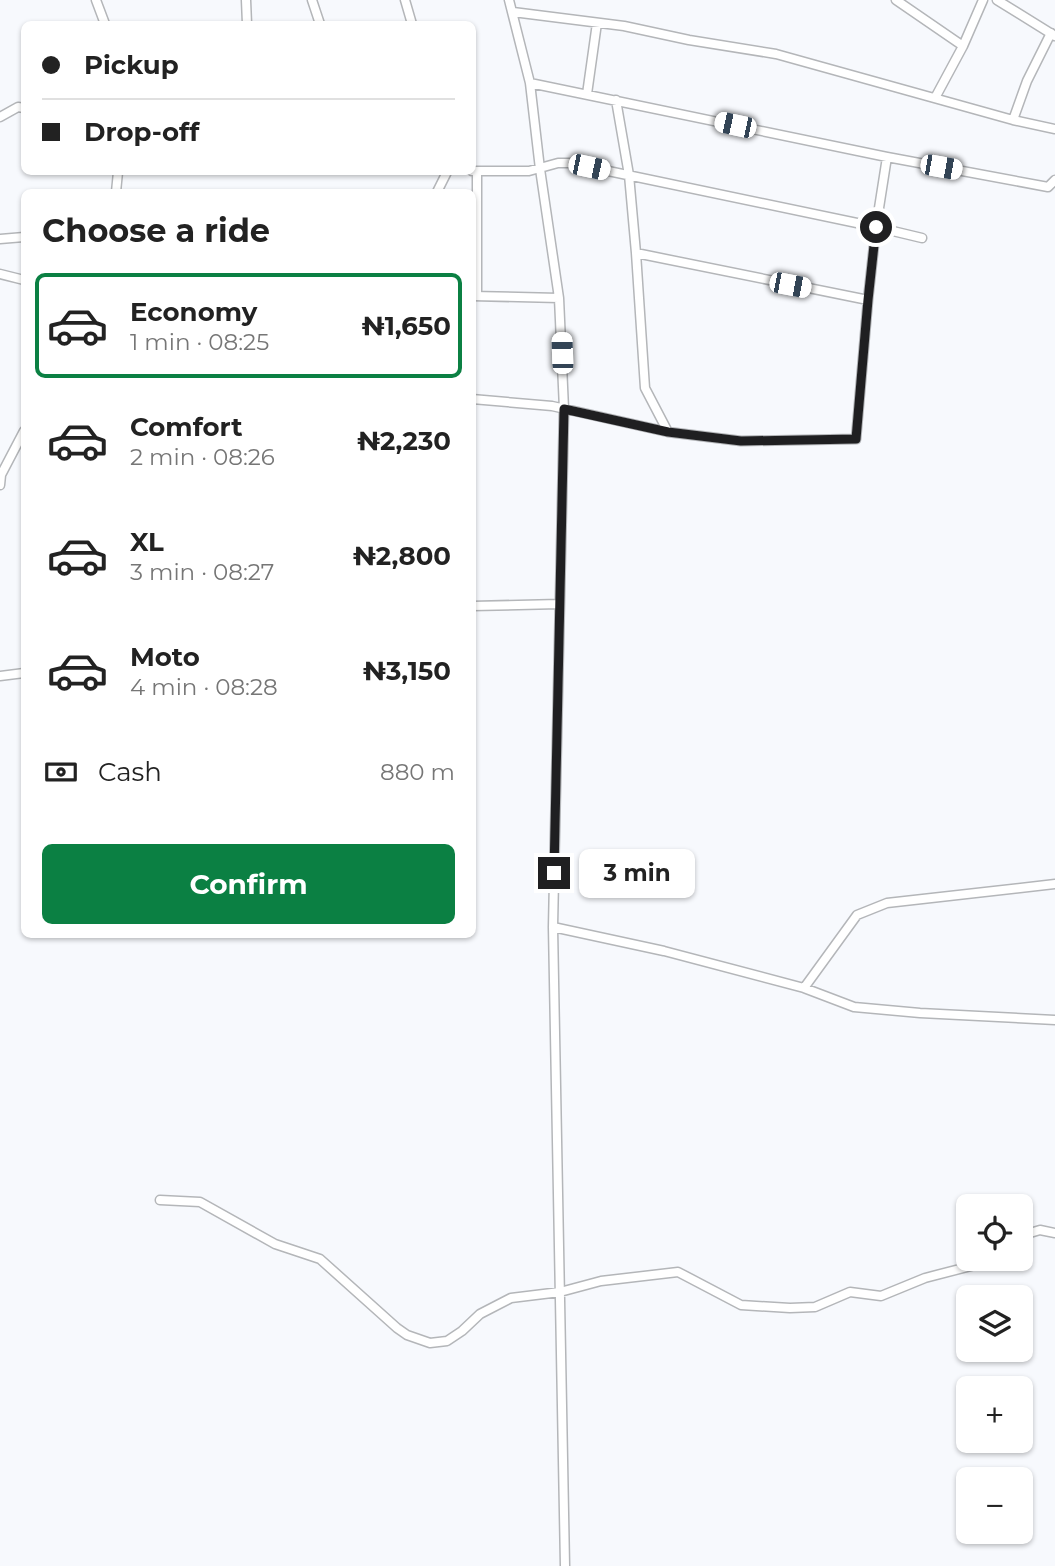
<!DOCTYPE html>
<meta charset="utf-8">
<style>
body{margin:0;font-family:Montserrat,sans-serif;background:#f6f6f6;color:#222;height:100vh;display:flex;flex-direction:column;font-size:26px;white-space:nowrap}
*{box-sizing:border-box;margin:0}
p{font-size:23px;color:#767676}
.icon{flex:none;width:38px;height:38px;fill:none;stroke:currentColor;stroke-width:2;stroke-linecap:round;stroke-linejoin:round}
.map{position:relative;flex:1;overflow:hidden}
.drawer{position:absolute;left:21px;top:189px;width:455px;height:749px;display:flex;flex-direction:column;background:#fff;border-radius:10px;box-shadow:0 2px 5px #0004}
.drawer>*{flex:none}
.banner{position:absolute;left:21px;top:21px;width:455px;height:154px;border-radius:10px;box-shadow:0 2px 5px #0004;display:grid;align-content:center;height:154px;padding:0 21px;background:#fff}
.buttons{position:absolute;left:956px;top:1194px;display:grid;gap:14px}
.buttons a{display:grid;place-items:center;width:77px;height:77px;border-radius:10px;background:#fff;box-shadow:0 2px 5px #0004;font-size:35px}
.end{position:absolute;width:32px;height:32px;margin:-16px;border:9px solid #1f1f21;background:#fff;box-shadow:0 0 0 4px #fff}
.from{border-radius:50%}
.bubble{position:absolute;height:49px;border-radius:10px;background:#fff;box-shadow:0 2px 5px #0004;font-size:23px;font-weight:700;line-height:49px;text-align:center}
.car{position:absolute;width:21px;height:42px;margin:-21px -10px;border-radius:9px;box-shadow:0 0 5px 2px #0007;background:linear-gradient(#fff 24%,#345 0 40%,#fff 0 76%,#345 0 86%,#fff 0)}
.banner b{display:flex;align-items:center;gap:24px;height:66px;font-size:26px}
.banner b+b{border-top:2px solid #e0e0e0}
.banner i{width:18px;height:18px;background:#222}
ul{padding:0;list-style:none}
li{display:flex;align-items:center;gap:21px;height:105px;margin:0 14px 10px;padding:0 7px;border:4px solid transparent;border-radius:10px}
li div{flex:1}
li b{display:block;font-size:26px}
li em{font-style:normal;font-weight:700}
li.current{border-color:#0b8043}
li>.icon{width:63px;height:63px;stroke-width:1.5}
h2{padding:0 21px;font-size:32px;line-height:84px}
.pay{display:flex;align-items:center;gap:18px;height:77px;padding:0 21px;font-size:26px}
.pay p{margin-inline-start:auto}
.primary-button{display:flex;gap:14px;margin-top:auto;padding:14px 21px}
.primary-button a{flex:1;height:80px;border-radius:10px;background:#0b8043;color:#fff;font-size:28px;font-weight:700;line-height:80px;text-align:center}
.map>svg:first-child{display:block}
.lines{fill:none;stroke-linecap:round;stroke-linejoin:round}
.minor-casing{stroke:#b4b6b9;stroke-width:11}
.minor{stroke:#fff;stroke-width:8}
.route{stroke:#1f1f21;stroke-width:9}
</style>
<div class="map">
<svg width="1055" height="1566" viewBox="0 0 1055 1566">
<rect width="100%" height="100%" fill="#f7f9fd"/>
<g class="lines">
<g class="minor-casing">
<path id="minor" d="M96 0 105 24
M246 0 247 24
M312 0 320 24
M405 0 412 24
M509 0 530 83 540 169 559 298 564 409 553 927 565 1566
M896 0 963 46 983 0
M997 0 1055 36
M513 12 624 26 689 40 776 54 1013 120 1055 129
M530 83 887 157 1048 187 1055 180
M587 94 597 23
M935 98 963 46
M616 100 629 175 636 253 868 300 876 227 887 157
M0 117 18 107 24 108
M1013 120 1027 81 1051 33
M472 171H529L558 163H570L876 227 922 238
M116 192 118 172
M437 192 447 172
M0 239 24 237
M636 253 645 388 668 432
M0 274 24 280
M472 296 559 298
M477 296V172
M472 399 552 406 668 432 741 441 856 439 868 300
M0 485 1 475 24 431
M472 606 559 604
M0 676 24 673
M553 927 664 951 804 988 854 1007 920 1013 1055 1020
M804 988 857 915 887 903 1055 884
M160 1200 200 1202 275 1244 320 1259 397 1328 407 1335 430 1343 447 1341 462 1331 480 1314 511 1298 560 1292 601 1281 678 1272 741 1305 790 1308 815 1307 850 1292 881 1296 925 1278 975 1265 983 1258
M1020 1236 1040 1230 1055 1233"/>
</g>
<use href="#minor" class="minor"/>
</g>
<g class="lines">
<path class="route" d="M554 873 564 409 668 432 741 441 856 439 868 300 876 227"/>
</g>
</svg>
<div class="buttons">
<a><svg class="icon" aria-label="locate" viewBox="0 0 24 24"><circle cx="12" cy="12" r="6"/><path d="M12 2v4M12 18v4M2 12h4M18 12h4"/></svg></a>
<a><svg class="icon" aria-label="layers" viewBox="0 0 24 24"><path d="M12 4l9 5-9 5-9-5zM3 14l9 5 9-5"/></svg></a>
<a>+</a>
<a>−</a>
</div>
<i class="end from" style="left:876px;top:227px"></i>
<i class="end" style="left:554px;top:873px"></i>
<div class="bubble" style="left:579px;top:849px;width:116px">3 min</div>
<i class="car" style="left:735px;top:125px;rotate:282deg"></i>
<i class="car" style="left:589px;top:167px;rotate:102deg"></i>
<i class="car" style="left:941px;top:167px;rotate:100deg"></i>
<i class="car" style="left:790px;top:285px;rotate:101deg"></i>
<i class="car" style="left:562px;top:353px;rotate:358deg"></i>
<div class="banner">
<b><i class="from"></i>Pickup</b>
<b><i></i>Drop-off</b>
</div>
<section class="drawer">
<h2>Choose a ride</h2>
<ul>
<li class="current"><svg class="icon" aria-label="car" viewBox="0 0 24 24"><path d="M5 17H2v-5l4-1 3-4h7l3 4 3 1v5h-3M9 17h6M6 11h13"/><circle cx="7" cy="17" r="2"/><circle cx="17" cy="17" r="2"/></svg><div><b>Economy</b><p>1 min · 08:25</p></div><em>₦1,650</em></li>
<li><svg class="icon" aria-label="car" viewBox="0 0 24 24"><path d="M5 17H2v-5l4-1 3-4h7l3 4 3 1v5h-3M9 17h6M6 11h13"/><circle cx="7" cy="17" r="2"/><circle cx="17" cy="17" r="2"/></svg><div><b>Comfort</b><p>2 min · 08:26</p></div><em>₦2,230</em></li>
<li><svg class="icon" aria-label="car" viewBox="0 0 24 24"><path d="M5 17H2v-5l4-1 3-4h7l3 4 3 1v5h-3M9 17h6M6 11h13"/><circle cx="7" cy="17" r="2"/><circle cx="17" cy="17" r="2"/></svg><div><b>XL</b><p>3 min · 08:27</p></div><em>₦2,800</em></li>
<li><svg class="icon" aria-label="car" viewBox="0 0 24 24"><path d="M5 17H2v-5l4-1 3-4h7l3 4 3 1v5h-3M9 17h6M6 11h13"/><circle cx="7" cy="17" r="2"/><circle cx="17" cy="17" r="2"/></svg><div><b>Moto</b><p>4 min · 08:28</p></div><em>₦3,150</em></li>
</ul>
<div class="pay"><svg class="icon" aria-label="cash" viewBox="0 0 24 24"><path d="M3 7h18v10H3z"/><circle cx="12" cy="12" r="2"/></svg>Cash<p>880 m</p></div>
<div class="primary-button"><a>Confirm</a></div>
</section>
</div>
